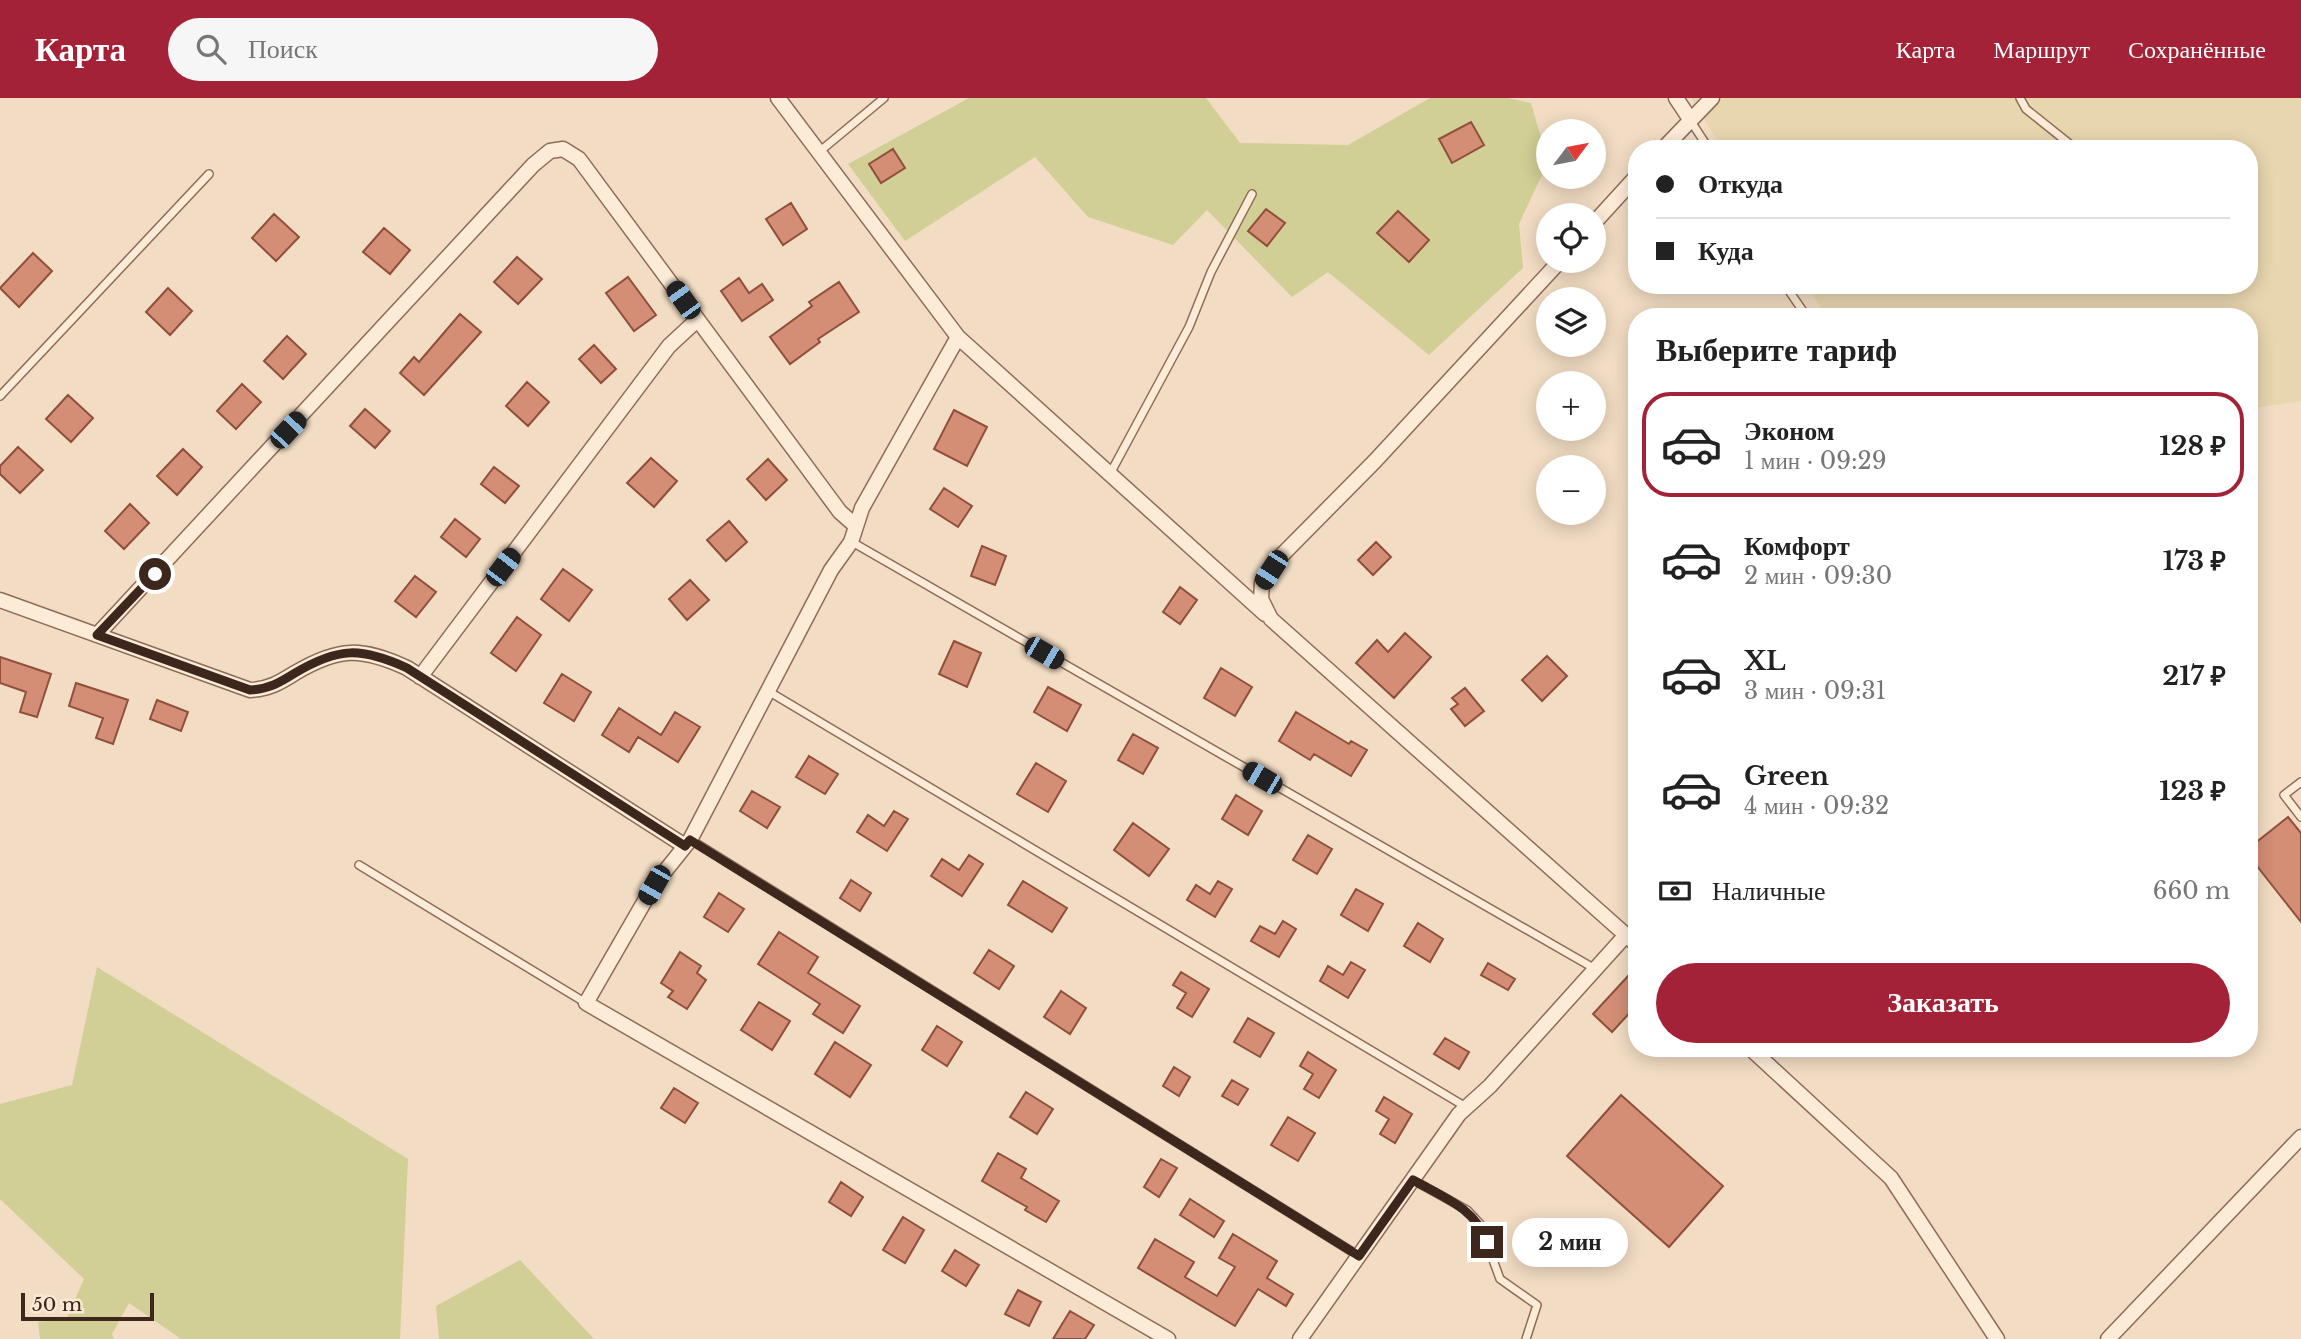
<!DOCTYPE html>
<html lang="ru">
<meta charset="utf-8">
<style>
body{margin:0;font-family:"Libre Baskerville",serif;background:#f6f6f6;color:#222;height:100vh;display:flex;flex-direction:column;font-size:26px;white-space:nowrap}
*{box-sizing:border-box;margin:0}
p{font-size:23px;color:#767676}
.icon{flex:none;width:38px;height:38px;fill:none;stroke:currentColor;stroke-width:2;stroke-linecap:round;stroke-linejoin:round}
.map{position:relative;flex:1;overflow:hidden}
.details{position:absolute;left:1628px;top:210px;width:630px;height:749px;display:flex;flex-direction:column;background:#fff;border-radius:28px;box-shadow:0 4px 18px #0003}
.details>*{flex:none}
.guide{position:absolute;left:1628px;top:42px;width:630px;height:154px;border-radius:28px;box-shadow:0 4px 18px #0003;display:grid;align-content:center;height:154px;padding:0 28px;background:#fff}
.needle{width:46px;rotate:58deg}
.controls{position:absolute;left:1536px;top:21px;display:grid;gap:14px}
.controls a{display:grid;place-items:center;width:70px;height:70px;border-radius:50%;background:#fff;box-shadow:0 4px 18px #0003;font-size:35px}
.scale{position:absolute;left:21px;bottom:18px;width:133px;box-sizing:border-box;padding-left:7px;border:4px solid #3d271d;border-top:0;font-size:19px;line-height:24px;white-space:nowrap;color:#3d271d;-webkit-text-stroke:5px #f9e8d3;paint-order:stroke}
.end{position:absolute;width:32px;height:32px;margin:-16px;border:9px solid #3d271d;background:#fff;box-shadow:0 0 0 4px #fff}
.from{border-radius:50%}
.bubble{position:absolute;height:49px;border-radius:24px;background:#fff;box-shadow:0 4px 18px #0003;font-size:23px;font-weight:700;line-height:49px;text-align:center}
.car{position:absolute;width:21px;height:42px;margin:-21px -10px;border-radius:9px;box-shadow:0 0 5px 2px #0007;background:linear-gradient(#222 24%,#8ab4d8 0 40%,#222 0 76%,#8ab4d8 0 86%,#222 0)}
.guide b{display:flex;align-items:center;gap:24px;height:66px;font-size:26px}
.guide b+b{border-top:2px solid #e0e0e0}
.guide i{width:18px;height:18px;background:#222}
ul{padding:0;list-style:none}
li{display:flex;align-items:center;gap:21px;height:105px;margin:0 14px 10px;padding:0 14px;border:4px solid transparent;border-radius:28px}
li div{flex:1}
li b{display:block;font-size:26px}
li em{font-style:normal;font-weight:700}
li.current{border-color:#a32237}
li>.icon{width:63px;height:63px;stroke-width:1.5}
h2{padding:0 28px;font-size:32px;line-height:84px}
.pay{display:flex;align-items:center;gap:18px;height:77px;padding:0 28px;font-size:26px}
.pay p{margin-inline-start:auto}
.action{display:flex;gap:14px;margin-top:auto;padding:14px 28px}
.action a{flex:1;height:80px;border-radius:42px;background:#a32237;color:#fff;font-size:28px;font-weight:700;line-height:80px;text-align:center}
header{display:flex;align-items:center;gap:42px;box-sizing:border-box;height:98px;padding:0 35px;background:#a32237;color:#fff}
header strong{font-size:33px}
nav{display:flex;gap:38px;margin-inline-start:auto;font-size:24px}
.search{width:490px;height:63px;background:#f6f6f6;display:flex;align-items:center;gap:18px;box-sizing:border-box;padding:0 24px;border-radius:38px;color:#767676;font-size:26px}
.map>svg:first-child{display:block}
.farmland{fill:#e8d6af}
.green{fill:#d1cf95}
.building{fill:#d38e75;stroke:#904f3b;stroke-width:2}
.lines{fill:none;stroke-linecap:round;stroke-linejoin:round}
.lane-casing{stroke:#8e6c58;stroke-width:10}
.street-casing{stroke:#8e6c58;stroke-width:17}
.lane{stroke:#fcebd7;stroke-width:7}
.street{stroke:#fcebd7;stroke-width:14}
.route{stroke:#3d271d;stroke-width:9}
</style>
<header>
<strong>Карта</strong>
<div class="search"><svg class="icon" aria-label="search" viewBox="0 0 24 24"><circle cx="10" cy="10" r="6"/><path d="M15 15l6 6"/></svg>Поиск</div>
<nav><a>Карта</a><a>Маршрут</a><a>Сохранённые</a></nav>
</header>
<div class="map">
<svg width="2301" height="1241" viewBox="0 0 2301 1241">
<rect width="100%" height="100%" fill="#f2dcc3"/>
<path class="farmland" d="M1691 0H2301V303L2249 311V219H1826L1807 187H2249V51H1723Z"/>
<path class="green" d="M969 0H1206L1240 45 1348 47 1430 0H1508L1531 5 1548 64 1519 126 1523 170 1429 257 1328 174 1292 199 1207 112 1173 147 1088 119 1035 59 905 143 848 66Z
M97 869 408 1061 400 1241H181L129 1205 112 1236 114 1241H40L38 1224 67 1220 84 1181 0 1101V1006L72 987Z
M520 1162 594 1241H439L436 1208Z"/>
<path class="building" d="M1471 24 1484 47 1452 65 1439 41Z
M893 51 905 70 881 85 869 66Z
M791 105 807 131 783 147 766 121Z
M1266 111 1285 125 1267 148 1248 133Z
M1398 113 1429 142 1409 164 1377 135Z
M274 116 299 139 276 163 252 140Z
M384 130 410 152 390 176 363 154Z
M33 155 52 173 19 209 0 190Z
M517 159 542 181 518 206 494 184Z
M628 179 656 217 634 233 606 195Z
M739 180 749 195 762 186 773 202 742 223 721 193Z
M839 184 859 214 818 241 820 244 790 266 770 239 812 208 809 204Z
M168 190 192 213 170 237 146 214Z
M460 216 481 234 424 297 400 275 414 259 419 264Z
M287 238 306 256 283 281 264 263Z
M594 247 616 271 601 285 579 261Z
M527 284 549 304 528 328 506 308Z
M242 286 261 304 236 331 217 313Z
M68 297 93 320 71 344 46 321Z
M365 311 390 333 375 350 350 328Z
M954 312 987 329 967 368 934 351Z
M18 349 43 372 20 395 0 376V368Z
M183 351 202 369 177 397 157 378Z
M651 360 677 383 654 409 627 385Z
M768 361 787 382 766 402 747 381Z
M494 369 519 388 505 405 481 386Z
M944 390 972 408 958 429 930 411Z
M130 406 149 425 124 451 105 433Z
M455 421 480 441 466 459 441 439Z
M729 423 747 444 726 463 707 442Z
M1376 444 1391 459 1373 477 1358 462Z
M982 448 1006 458 995 487 971 478Z
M563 471 592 492 569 523 541 501Z
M415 478 436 494 416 519 395 503Z
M690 482 709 502 687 522 669 501Z
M1180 489 1197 502 1180 526 1163 514Z
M517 519 541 537 516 573 491 555Z
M1405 535 1431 559 1394 600 1356 565 1377 542 1388 554Z
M954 543 981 555 967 589 939 576Z
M1547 558 1567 578 1542 603 1522 582Z
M0 559 51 576 37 619 20 614 26 594 0 585Z
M1221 570 1252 589 1235 618 1204 600Z
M562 576 591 594 574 623 544 605Z
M76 585 128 602 113 646 96 640 103 620 69 608Z
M1048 589 1081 607 1067 633 1034 614Z
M1465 590 1484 613 1465 628 1451 611 1458 606 1452 600Z
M157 602 188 614 181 633 150 621Z
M619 610 661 637 675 614 700 629 678 664 638 639 629 654 602 637Z
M1296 614 1349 646 1351 643 1367 652 1351 678 1314 656 1310 662 1279 643Z
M1133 636 1158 650 1143 676 1118 662Z
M809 658 838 676 825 696 796 679Z
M1036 665 1066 683 1048 714 1017 696Z
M752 693 780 709 767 730 740 713Z
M1236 697 1262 713 1248 737 1222 721Z
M894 713 908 721 887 753 857 734 868 717 884 728Z
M2288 719 2301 735V824L2249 758V750Z
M1133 725 1169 751 1149 778 1114 752Z
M1308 737 1332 751 1317 776 1293 762Z
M969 757 983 766 962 798 931 778 942 761 959 772Z
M851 782 871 795 860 813 840 800Z
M1023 783 1067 810 1052 834 1008 807Z
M1218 783 1232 791 1215 819 1187 802 1196 787 1210 796Z
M1356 791 1383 806 1368 833 1341 817Z
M719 795 744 811 728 834 704 819Z
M1283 823 1296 831 1279 859 1251 843 1260 828 1275 836Z
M1418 825 1443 841 1430 864 1404 848Z
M779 834 818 859 808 875 860 908 843 935 813 916 820 906 758 866Z
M989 852 1014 868 999 891 974 875Z
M680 854 701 868 697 875 706 882 687 911 668 899 673 893 661 885Z
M1351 864 1365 872 1348 900 1320 883 1328 868 1343 877Z
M1488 865 1515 881 1508 892 1481 877Z
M1181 874 1209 891 1192 919 1177 910 1186 895 1173 887Z
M1629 877 1636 884V908L1612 934 1593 916Z
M1061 893 1086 910 1070 936 1044 919Z
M759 904 790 923 772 952 741 932Z
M1248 920 1274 935 1260 959 1234 944Z
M937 928 962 944 947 968 922 952Z
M1445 940 1469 954 1459 971 1434 956Z
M835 944 871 967 850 999 815 976Z
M1308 954 1336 972 1319 1000 1304 991 1313 976 1300 968Z
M1174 969 1190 979 1179 998 1163 988Z
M1232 982 1248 991 1238 1007 1222 998Z
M674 990 698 1005 685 1025 661 1010Z
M1026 994 1053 1011 1037 1036 1010 1019Z
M1621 997 1723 1088 1669 1149 1567 1058Z
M1384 999 1412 1016 1395 1045 1380 1036 1389 1021 1376 1013Z
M1288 1019 1315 1035 1298 1063 1271 1047Z
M998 1055 1026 1071 1021 1080 1059 1103 1046 1124 1025 1112 1027 1109 982 1083Z
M1161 1061 1177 1070 1159 1099 1144 1089Z
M841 1084 863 1099 851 1118 829 1104Z
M1190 1101 1224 1123 1214 1139 1180 1117Z
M903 1119 924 1132 905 1165 883 1152Z
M1233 1136 1277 1163 1267 1180 1293 1196 1286 1208 1258 1191 1235 1228 1138 1170 1155 1141 1194 1164 1185 1179 1217 1198 1235 1169 1219 1160Z
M955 1152 979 1167 966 1188 942 1173Z
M1018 1192 1041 1204 1029 1228 1005 1216Z
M1070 1213 1094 1227 1085 1241H1053Z"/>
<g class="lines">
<g class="lane-casing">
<path id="lane" d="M2020 0 2026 11 2076 51
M1690 22 1709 51
M819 54 884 0
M1785 187 1807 219
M0 298 209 76
M1111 374 1189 229 1211 174 1252 96
M852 444 1597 872
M768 593 1466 1009
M2301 684 2284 697 2301 719
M691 742 1359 1158
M359 767 586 905
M1413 1082 1467 1112 1480 1126 1500 1181 1537 1207 1526 1241"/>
</g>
<g class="street-casing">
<path id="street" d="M778 0 958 239 1265 516
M1676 0 1690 21
M1663 51 1712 0
M1594 125 1636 79
M1560 163 1375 363 1280 459 1262 485 1261 501 1271 521 1636 846
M958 239 862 410 851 444 831 472 690 742 654 787 586 905 1168 1241
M0 502 250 592C269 591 279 585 295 575 339 549 361 549 407 570L685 748
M97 537 533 67 550 53 563 51 579 61 840 414 856 428
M420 579 669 248 697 222
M1750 950 1891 1080 1997 1241
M1300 1241 1459 1016 1490 988 1626 837
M2108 1241 2301 1039"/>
</g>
<use href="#lane" class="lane"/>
<use href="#street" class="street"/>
</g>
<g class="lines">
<path class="route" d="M155 476 97 537 250 592C269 591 279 585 295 575 339 549 361 549 407 570L685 748 690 742 1359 1158 1413 1082C1443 1099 1475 1110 1487 1144"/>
</g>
</svg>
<div class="controls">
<a><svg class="needle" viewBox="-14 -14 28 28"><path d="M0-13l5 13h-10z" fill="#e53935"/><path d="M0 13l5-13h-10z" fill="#767676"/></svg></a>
<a><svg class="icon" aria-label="locate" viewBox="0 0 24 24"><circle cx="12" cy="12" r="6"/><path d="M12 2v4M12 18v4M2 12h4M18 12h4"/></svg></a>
<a><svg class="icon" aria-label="layers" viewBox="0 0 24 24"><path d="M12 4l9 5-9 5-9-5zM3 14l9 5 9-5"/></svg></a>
<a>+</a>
<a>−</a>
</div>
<div class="scale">50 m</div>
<i class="end from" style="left:155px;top:476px"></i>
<i class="end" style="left:1487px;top:1144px"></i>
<div class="bubble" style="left:1512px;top:1120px;width:116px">2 мин</div>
<i class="car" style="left:683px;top:202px;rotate:324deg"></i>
<i class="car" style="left:288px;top:332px;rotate:43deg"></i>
<i class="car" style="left:503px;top:469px;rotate:37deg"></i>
<i class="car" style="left:1271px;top:472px;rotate:213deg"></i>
<i class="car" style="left:1044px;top:555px;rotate:120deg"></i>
<i class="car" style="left:1262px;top:680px;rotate:300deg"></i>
<i class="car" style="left:654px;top:787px;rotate:210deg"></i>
<div class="guide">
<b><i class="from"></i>Откуда</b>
<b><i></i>Куда</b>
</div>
<section class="details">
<h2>Выберите тариф</h2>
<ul>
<li class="current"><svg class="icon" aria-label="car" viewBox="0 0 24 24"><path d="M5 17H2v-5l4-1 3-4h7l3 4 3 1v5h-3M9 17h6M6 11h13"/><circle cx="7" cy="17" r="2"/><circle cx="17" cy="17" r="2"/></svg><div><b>Эконом</b><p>1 мин · 09:29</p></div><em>128 ₽</em></li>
<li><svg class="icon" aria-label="car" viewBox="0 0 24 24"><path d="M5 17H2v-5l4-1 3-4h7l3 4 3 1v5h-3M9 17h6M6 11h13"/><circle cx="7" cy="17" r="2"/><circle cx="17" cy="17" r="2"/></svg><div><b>Комфорт</b><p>2 мин · 09:30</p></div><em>173 ₽</em></li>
<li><svg class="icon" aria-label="car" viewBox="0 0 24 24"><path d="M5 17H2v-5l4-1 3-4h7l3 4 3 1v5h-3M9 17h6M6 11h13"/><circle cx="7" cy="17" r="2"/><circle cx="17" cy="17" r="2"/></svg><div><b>XL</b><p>3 мин · 09:31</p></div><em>217 ₽</em></li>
<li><svg class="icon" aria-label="car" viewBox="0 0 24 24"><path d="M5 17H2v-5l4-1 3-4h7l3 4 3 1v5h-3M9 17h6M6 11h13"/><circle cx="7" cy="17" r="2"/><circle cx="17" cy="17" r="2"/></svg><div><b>Green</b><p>4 мин · 09:32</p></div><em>123 ₽</em></li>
</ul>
<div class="pay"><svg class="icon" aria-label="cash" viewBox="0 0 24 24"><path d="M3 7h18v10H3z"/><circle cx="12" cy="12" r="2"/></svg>Наличные<p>660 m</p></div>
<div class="action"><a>Заказать</a></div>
</section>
</div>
